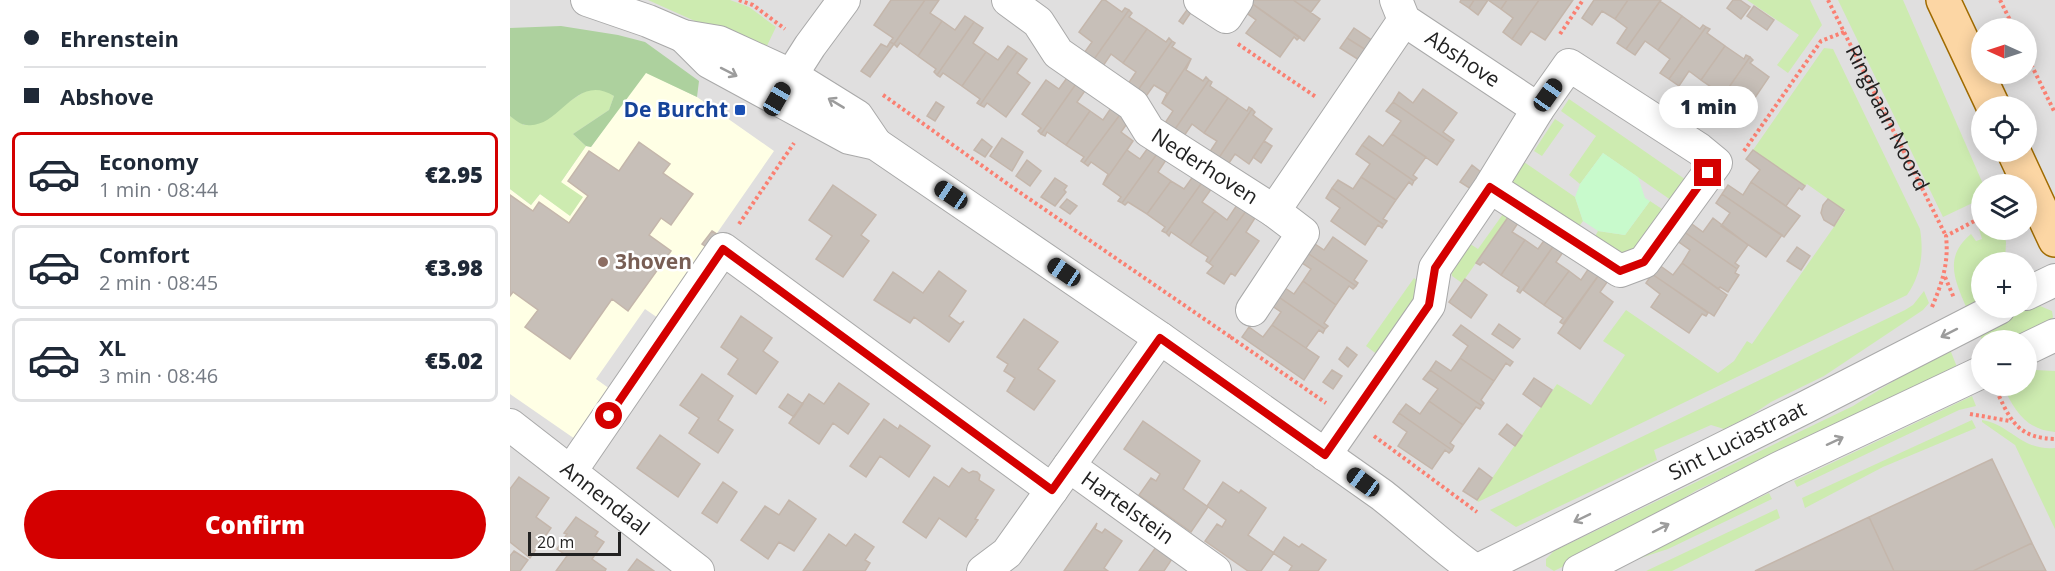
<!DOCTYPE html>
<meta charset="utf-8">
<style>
body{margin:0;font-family:"Open Sans",sans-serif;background:#f6f6f7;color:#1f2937;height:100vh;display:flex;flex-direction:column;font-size:22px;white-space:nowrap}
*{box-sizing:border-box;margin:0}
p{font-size:20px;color:#747a83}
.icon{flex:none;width:33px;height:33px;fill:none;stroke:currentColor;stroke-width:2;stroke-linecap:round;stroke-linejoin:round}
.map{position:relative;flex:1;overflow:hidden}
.panel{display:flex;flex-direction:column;background:#fff;width:510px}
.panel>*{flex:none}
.hud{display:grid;align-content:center;height:132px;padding:0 24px;background:#fff}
.needle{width:39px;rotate:273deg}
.controls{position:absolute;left:1461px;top:18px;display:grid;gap:12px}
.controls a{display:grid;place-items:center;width:66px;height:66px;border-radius:50%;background:#fff;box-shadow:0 3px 15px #0003;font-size:30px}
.scale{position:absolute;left:18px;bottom:15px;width:93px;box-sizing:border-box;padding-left:6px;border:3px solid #222;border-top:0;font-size:16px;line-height:21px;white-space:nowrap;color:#222;-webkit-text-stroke:4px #fff;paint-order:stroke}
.end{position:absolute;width:27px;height:27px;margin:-14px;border:8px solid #d40000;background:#fff;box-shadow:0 0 0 3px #fff}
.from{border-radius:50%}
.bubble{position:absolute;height:42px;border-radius:21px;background:#fff;box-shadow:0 3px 15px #0003;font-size:20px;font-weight:800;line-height:42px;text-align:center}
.car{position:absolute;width:18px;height:36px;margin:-18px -9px;border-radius:8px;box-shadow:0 0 4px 2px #0007;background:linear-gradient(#222 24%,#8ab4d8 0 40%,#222 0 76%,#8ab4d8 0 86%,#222 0)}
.hud b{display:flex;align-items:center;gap:21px;height:57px;font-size:22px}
.hud b+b{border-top:2px solid #e0e1e3}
.hud i{width:15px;height:15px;background:#1f2937}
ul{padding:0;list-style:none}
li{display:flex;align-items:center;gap:18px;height:84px;margin:0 12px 9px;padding:0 12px;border:3px solid #e0e1e3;border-radius:9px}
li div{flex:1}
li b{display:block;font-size:22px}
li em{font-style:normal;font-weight:800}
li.selected{border-color:#d40000}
li>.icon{width:54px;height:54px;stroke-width:1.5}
.primary-button{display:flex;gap:12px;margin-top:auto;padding:12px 24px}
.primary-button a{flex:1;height:69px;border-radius:36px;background:#d40000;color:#fff;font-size:24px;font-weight:800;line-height:69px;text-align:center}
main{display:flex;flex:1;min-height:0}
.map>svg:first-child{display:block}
.residential{fill:#e0dfdf;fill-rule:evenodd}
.education{fill:#ffffe5}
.grass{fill:#cdebb0}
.forest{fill:#add19e}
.park{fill:#c8facc}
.building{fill:#c7bfb8;stroke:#c4b6ab;stroke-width:1.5}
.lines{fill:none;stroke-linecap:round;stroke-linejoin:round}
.minor-casing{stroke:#a9a9a9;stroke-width:34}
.major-casing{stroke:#a06b00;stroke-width:36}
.path{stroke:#fa8072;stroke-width:4;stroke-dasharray:3 3;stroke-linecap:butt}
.minor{stroke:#fff;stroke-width:32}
.major{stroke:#fcd6a4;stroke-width:33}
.oneway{stroke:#9c9c9c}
.route{stroke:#d40000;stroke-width:8}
.transit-dot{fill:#1a4fb4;stroke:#fff;stroke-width:2}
.education-dot{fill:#8d6e63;stroke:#fff;stroke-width:2}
.labels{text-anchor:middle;stroke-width:5;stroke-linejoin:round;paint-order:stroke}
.street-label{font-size:21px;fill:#222;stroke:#fff}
.transit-label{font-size:21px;font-weight:bold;fill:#164399;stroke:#fff;text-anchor:end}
.education-label{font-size:21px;font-weight:bold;fill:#785e54;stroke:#fff;text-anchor:start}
</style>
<main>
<section class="panel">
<div class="hud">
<b><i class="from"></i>Ehrenstein</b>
<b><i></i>Abshove</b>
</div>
<ul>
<li class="selected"><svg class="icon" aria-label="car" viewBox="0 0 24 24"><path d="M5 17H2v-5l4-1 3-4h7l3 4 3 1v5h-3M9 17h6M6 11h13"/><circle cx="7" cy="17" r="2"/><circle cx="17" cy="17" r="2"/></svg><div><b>Economy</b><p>1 min · 08:44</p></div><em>€2.95</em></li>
<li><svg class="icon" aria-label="car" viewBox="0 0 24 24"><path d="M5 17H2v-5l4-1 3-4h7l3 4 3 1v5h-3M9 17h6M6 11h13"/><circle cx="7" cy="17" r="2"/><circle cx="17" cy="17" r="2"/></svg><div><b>Comfort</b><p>2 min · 08:45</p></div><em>€3.98</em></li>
<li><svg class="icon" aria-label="car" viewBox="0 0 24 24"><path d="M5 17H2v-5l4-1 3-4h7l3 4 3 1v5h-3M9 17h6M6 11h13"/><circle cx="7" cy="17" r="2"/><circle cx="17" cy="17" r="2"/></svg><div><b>XL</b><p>3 min · 08:46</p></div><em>€5.02</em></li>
</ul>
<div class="primary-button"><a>Confirm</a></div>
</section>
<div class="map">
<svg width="1545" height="571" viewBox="0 0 1545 571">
<rect width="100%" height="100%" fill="#f2efe9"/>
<path class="residential" d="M0 0H1545V571H0ZM1472 28H1516V74H1472ZM1472 106H1516V152H1472ZM1472 184H1516V230H1472ZM1472 262H1516V308H1472ZM1472 340H1516V386H1472Z"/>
<path class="education" d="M135 72 187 97 264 151 148 318 135 309 86 379 100 389 65 439 0 394V189L21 205 30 194 60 215 51 182 76 146 81 147Z"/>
<path class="grass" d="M138 0H220L239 7 266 27 254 52Z
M1237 0H1300L1312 25 1278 73 1267 65 1289 35Z
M1328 0H1393L1473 184 1471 199 1433 217Z
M1314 48 1323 49 1410 229C1414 253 1411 275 1397 295L968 502 967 500 1047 384 1081 405 1115 355 1093 341 1116 310 1208 373 1224 361 1237 341 1242 344 1335 211 1297 184 1295 186 1243 150Z
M77 90H95L104 96 99 110 63 134 76 146 51 182 73 197 60 216 30 194 21 205 0 189V116L14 125 60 101Z
M1059 99 1182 184 1168 205 1093 153 1070 184 1059 175 1086 136 1051 111Z
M1045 119 1054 125 1032 156 1024 151Z
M1008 158 1065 197 1073 221 1065 232 1003 189 999 170Z
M1140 201 1161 215 1128 260 1081 243 1088 231 1115 235Z
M998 207 1003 210 952 283 942 276 938 256 951 238 968 249Z
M1471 228 1493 230 1496 242 1495 262H1472L1471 303 1458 311C1446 283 1432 258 1461 234L1466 241 1472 239 1469 229Z
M904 278 915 287 868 355 856 346Z
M1414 291 1419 303 1413 310 1314 376 1261 402 1240 416 1214 429 1201 425 1144 450 1147 460 1006 527 980 510 1395 310 1403 305Z
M1530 306 1542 311 1543 317 1540 323 1504 340H1472L1469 333 1514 309Z
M1439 347 1447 367 1187 490 1099 544 1050 568 1044 571 1036 566V559L1044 551 1343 406Z
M1525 370 1545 371V432C1516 430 1504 410 1493 386H1516L1517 372Z
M1462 396 1466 406 1449 410 1287 487 1284 481Z
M1462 420 1466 428 1373 467 1295 508 1292 498Z
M1472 420C1500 424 1511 451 1545 448V529L1505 445 1472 422Z
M1259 493 1262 499 1158 549 1112 564Z
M1267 509 1270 518 1162 571H1136Z"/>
<path class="forest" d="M51 26 108 35 135 42 189 81 187 97 136 73 81 147 76 146 63 134 99 110 104 96C65 72 50 129 17 125 11 125 5 120 0 116V28Z"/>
<path class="park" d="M1093 153 1128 177 1135 198 1140 201 1115 235 1088 231 1073 221 1065 197 1070 184Z"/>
<path class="building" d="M381 0H415L384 44 380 42 383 38 364 25Z
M415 0H429L420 13 432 21 408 56 390 43 387 47 384 44Z
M592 0H595L612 12 615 8 619 10 582 62 572 56 582 42 569 32Z
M737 0H783L810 19 794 41Z
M737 0 790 37 787 40 784 37 770 57 736 33 746 20 731 9Z
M783 0H810L801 12Z
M951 0H964L959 8 950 2Z
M964 0H997L991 9 978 0 968 15 959 8Z
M997 0H1029L1002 39 993 32 1003 18 991 9Z
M1029 0H1063L1035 40 1021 31 1011 45 1002 39Z
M1084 0H1118L1105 19 1092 11 1082 25 1072 18Z
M1118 0H1151L1116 49 1107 43 1117 28 1105 19Z
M1223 0H1230L1240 7 1231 19 1217 8Z
M1150 1 1172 16 1148 50 1135 41 1125 55 1116 49Z
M682 3 686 5 673 24 669 21Z
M1244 6 1264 20 1257 30 1237 16Z
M619 10 622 13 619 17 637 29 613 63 601 54 591 69 582 62Z
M455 16 464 22 427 75 424 72 426 69 408 56 432 21 445 30Z
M1172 16 1190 29 1193 25 1196 27 1159 79 1150 73 1160 59 1148 50Z
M464 22 473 28 463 43 476 52 452 86 433 73 430 77 427 75Z
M1196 27 1200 29 1197 33 1215 46 1191 80 1179 71 1169 86 1159 79Z
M844 28 863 41 856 50 837 38Z
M637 29 656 42 659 38 662 41 626 93 616 87 626 72 613 63Z
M837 38 856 50 849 60 830 48Z
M662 41 665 43 662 47 681 59 652 103 657 93 644 85 634 99 626 93Z
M380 42 384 44 360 77 351 71 371 44 377 47Z
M498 46 507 52 470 105 467 103 470 99 452 86 476 52 488 60Z
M1215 46 1234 59 1236 55 1240 57 1203 110 1194 104 1204 89 1191 80Z
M507 52 517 59 507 73 520 83 496 117 477 103 474 107 470 105Z
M1240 57 1243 60 1240 63 1259 77 1236 111 1222 101 1212 116 1203 110Z
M681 59 676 70 693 81 696 77 699 80 663 132 653 126 663 111 652 103Z
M559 75 568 81 531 134 528 131 531 128 512 114 536 80 549 89Z
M699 80 702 82 700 86 718 98 694 133 682 124 672 139 663 132Z
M568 81 577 88 567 102 580 111 556 145 537 132 535 136 531 134Z
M913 89 947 113 933 132 944 140 942 143 883 102 889 92 903 103Z
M718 98 737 111 739 107 742 109 706 162 697 156 707 141 694 133Z
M426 102 434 107 425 121 417 116Z
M883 102 942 143 927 165 882 134 891 121 876 111Z
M603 105 612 112 574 163 571 161 574 157 556 145 580 111 593 120Z
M742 109 745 112 743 115 762 129 739 164 725 154 715 169 706 162Z
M612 112 621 118 611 132 623 141 593 184 598 174 581 162 578 166 574 163Z
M882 134 916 157 903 175 907 178 904 181 852 145 859 136 873 146Z
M492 138 513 152 502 171 480 156Z
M472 139 482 147 475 157 464 150Z
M623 141 617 150 630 159 640 145 649 151 612 203 608 201 611 197 593 184Z
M754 141 762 146 751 163 743 157Z
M129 142 160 164 153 173 183 194 161 225 151 218 139 235 161 251 118 311 102 299 60 359 15 327 28 310 3 292 0 296V195L23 211 29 202 59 223 78 196 58 181 79 151 109 171Z
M852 145 904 181 902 185 899 182 886 200 851 177 860 164 846 154Z
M1243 150 1295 186 1292 190 1289 188 1276 206 1241 182 1250 170 1236 159Z
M649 151 658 157 648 172 661 181 637 214 618 202 615 205 612 203Z
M517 160 531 171 520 186 506 176Z
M962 165 972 173 961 189 950 182Z
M684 175 693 181 656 233 652 231 655 227 637 214 661 181 674 189Z
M851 177 886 200 873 219 877 221 874 225 822 188 828 180 843 189Z
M545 178 557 186 554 190 556 192 545 206 531 197Z
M693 181 702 188 692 202 705 211 680 245 661 232 659 236 656 233Z
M1241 182 1290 216 1274 237 1212 194 1218 185 1233 195Z
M323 185 366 215 351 235 359 241 333 277 306 259 322 236 299 220Z
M822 188 874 225 872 228 868 225 855 245 821 221 830 208 816 198Z
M1212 194 1272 235 1256 257 1211 226 1220 213 1206 203Z
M557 199 567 206 560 214 550 207Z
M1318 199 1334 210 1324 226 1314 220 1311 213 1313 205Z
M727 205 736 211 699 263 696 261 698 257 680 245 705 211 717 220Z
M1003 210 1012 217 1002 232 1015 240 991 275 973 262 970 265 966 263Z
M736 211 745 218 736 232 749 241 725 276 721 273 714 284 697 273 703 266 699 263Z
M1203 218 1238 245 1225 263 1229 266 1227 269 1173 231 1179 222 1193 232Z
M202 231 213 238 204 252 192 244Z
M1173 231 1227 269 1225 273 1229 275 1218 292 1210 287 1208 289 1172 263 1180 250 1166 240Z
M1038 235 1047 241 1010 293 1007 291 1009 287 991 275 1015 240 1028 249Z
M823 237 857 261 844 280 848 283 846 286 793 250 799 240 814 250Z
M1047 241 1056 248 1046 262 1059 271 1034 305 1013 290Z
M1287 247 1300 256 1291 270 1277 261Z
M793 250 846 286 843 289 839 286 826 305 793 281 801 269 786 259Z
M1172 263 1217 295 1204 316 1142 274 1149 265 1163 275Z
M1081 265 1091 272 1053 324 1050 322 1053 318 1034 305 1059 271 1071 280Z
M429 271 456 291 439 316 450 324 454 321 439 342 404 317 400 323 364 300 383 272 413 293Z
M1091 272 1100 278 1090 292 1103 302 1070 349 1048 333Z
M1142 274 1198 313 1196 316 1192 314 1179 333 1141 307 1150 294 1136 283Z
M955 279 977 295 961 318 939 302Z
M793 281 826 305 814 323 818 326 815 329 763 293 769 284 784 294Z
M763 293 815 329 813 333 809 330 796 348 762 325 771 312 756 302Z
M231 316 262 338 253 351 268 362 246 394 218 374 228 359 211 347Z
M514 319 548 342 528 369 545 381 524 410 497 391 505 378 494 371 498 364 487 357Z
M989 324 1010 339 1003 348 982 334Z
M762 325 809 357 794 380 732 337 739 327 753 337Z
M951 325 1003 362 1000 366 996 363 984 381 950 358 958 346 943 335Z
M837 347 847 355 838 367 829 359Z
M950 358 984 381 971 400 974 403 972 406 920 370 926 361 941 371Z
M822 370 832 376 823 389 813 382Z
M920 370 972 406 970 409 966 407 953 425 919 401 928 389 913 379Z
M192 374 223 396 208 420 223 430 208 453 179 433 189 418 170 405Z
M1024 378 1042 390 1031 407 1013 394Z
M329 383 359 404 338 434 323 423 309 444 279 423 299 394 314 404Z
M278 394 293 404 284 417 269 407Z
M919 401 953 425 940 443 944 446 942 450 889 413 896 404 910 414Z
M889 413 942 450 939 453 935 450 922 469 888 446 897 432 883 422Z
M374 419 388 429 390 425 420 446 399 477 370 456 356 477 340 466Z
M633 421 690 461 673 489 698 507 681 532 629 495 641 478 646 481 650 474 614 449Z
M997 424 1012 436 1005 446 989 434Z
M150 435 190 464 168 497 127 468Z
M1482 459 1522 543 1463 571H1384L1359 517Z
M452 468 459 473 463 471 467 472 470 475 469 480 484 490 465 519 468 520 456 537 429 518 416 538 393 522 424 477 439 487Z
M969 468 982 478 967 500 953 491Z
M9 477 39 498 26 517 41 528 20 558 0 542V489Z
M213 482 227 492 207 523 192 513Z
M713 482 729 493 731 490 756 508 738 535 764 553 751 571H738L695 541 707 524 712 527 716 520 697 506Z
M279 500 306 519 284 551 269 542 258 559 231 540 255 506 269 515Z
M66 517 88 532 85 536 94 542 82 559 96 569 95 571H46L57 556 47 549 57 534 54 533Z
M1359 517 1384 571H1245Z
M587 523 585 529 592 533 595 529 612 541 594 568 598 571H554Z
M319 534 336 546 345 534 364 547 355 560 360 563 355 571H293Z
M774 537 789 547 792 544 816 560 808 571H779L782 566 763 553Z
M1522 543 1536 571H1463Z
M646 547 662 559 654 571H629Z
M4 551 18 560 10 571H0V556Z
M127 559 144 571H118Z"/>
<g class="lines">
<g class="minor-casing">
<g id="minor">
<path d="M77 0 138 21 173 36 209 42 281 75 347 116 366 144"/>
<path id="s2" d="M498 0 528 22 548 53 623 105 639 131 764 211 793 233 742 310"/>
<path d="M690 0 716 17 727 0"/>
<path id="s3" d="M886 0 894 20 1028 109"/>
<path d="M173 36 199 62 339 138 366 144 650 338 872 495C904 520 933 548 966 571"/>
<path d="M270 93 300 46 334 0"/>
<path d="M764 211 894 20"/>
<path d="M1516 294 1545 280"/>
<path d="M1516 349 1545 335"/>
<path id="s4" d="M0 425 188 571"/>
<path d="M815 455 919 305 925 268 980 187 1028 109 1059 65 1189 149 1206 163 1134 262 1110 271 980 187"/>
<path id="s5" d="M559 466 705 571"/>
<path d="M61 471 213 249 542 490"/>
<path d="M473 571 497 553 650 338"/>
<path id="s6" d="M966 571 1294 408 1489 308"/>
<path d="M1069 571 1269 468 1472 372"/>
</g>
</g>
<g class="major-casing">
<path id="major" d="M1433 0 1483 106
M1504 152 1545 240"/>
</g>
<g class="path">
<path d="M229 0 243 5 275 29"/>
<path id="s1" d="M1318 0 1436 236"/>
<path d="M1490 0 1504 28"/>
<path d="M1050 34 1073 0"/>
<path d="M728 44 806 97"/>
<path d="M1516 54 1545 113"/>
<path d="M373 95 499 185 722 338"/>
<path d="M1234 151 1311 41 1334 32"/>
<path d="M229 224 284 143"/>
<path d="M1435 277 1444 298"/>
<path d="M1422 307C1432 283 1439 263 1436 236L1472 217"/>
<path d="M723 337 722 338 816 403"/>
<path d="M1489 396C1502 424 1511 438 1545 439"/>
<path d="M1460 414 1500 421"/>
<path d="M864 436 967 512"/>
</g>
<use href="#minor" class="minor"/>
<use href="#major" class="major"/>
</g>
<defs><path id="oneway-shaft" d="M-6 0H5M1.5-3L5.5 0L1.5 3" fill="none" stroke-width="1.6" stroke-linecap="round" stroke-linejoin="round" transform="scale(1.5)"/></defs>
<g class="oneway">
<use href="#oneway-shaft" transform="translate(219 72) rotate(27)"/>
<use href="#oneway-shaft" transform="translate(326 103) rotate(-149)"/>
<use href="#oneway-shaft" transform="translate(1439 333) rotate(153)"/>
<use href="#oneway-shaft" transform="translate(1325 441) rotate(-25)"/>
<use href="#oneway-shaft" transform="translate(1072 518) rotate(154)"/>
<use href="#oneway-shaft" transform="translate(1151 528) rotate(-27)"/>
</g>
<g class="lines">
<path class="route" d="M99 416 213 249 542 490 650 338 815 455 919 305 925 268 980 187 1110 271 1134 262 1198 173"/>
</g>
<rect class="transit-dot" x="224" y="104" width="12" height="12" rx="3"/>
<circle class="education-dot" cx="93" cy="262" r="6"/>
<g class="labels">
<g class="street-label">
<text dy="7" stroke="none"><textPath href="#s3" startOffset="92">Abshove</textPath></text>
<text dy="7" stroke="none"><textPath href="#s1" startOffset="132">Ringbaan Noord</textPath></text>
<text dy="7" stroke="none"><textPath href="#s2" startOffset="262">Nederhoven</textPath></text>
<text dy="7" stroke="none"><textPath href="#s6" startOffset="292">Sint Luciastraat</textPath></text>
<text dy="7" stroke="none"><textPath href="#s4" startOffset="120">Annendaal</textPath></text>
<text dy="7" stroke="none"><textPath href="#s5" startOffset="72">Hartelstein</textPath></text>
</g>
<g class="transit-label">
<text x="218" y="117">De Burcht</text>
</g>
<g class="education-label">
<text x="105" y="269">3hoven</text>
</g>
</g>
</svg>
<div class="controls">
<a><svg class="needle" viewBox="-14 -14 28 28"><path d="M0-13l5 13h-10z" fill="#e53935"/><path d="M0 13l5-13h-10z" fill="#747a83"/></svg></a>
<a><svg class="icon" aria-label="locate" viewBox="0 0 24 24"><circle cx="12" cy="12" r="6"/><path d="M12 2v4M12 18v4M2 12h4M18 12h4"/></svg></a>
<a><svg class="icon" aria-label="layers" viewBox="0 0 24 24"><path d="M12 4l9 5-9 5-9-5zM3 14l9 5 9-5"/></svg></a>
<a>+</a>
<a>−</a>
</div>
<div class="scale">20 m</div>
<i class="end from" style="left:99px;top:416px"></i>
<i class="end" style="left:1198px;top:173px"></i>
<div class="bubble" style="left:1149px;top:86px;width:99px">1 min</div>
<i class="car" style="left:1038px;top:95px;rotate:35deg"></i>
<i class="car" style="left:267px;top:99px;rotate:30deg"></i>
<i class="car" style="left:441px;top:195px;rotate:304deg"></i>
<i class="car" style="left:554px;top:272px;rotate:304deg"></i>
<i class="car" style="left:853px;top:482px;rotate:306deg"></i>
</div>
</main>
